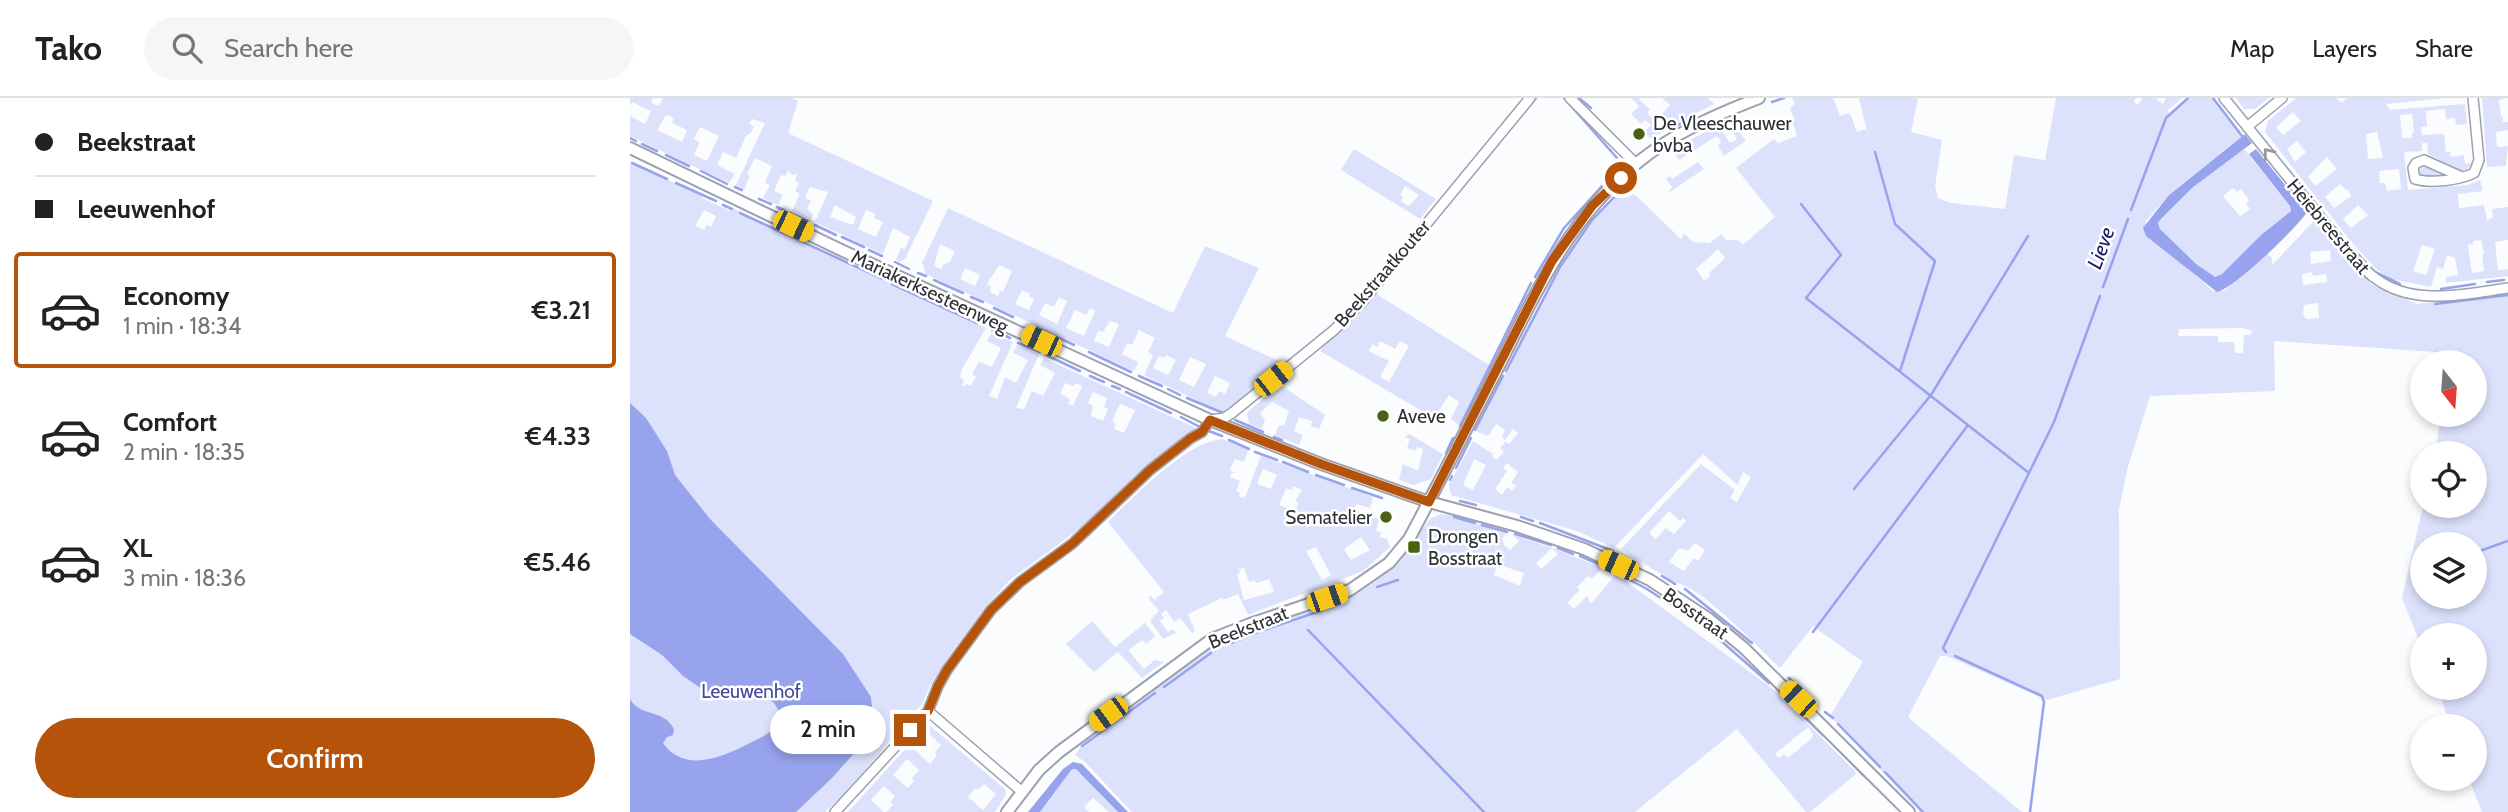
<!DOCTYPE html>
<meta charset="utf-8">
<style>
body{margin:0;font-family:Cabin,sans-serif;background:#f6f6f6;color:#222;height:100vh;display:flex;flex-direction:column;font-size:26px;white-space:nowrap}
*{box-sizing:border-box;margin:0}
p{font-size:23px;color:#767676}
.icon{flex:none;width:38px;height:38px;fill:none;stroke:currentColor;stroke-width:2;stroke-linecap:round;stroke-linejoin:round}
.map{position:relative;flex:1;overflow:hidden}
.details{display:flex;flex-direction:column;background:#fff;width:630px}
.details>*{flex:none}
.guide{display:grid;align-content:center;height:154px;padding:0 35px;background:#fff}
.needle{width:46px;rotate:163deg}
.buttons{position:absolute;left:1780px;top:252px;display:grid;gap:14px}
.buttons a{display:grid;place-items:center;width:77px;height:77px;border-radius:50%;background:#fff;box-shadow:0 4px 10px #0003;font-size:35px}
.end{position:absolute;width:32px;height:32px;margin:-16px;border:9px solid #b45309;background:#fff;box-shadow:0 0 0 4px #fff}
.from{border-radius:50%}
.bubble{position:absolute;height:49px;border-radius:24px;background:#fff;box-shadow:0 4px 10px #0003;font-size:23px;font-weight:600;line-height:49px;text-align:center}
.car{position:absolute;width:21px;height:42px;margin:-21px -10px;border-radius:9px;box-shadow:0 0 5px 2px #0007;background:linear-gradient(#f5c518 24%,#345 0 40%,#f5c518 0 76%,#345 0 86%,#f5c518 0)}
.guide b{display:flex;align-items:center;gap:24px;height:66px;font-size:26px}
.guide b+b{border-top:2px solid #e0e0e0}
.guide i{width:18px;height:18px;background:#222}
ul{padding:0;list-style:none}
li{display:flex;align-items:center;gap:21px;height:116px;margin:0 14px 10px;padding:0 21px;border:4px solid transparent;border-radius:7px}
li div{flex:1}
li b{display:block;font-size:26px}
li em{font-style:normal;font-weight:600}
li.on{border-color:#b45309}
li>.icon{width:63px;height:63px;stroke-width:1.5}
.cta{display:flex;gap:14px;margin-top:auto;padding:14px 35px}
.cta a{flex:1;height:80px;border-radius:42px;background:#b45309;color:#fff;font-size:28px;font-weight:600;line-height:80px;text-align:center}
header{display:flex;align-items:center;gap:42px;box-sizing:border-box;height:98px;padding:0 35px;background:#fff;border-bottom:2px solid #e0e0e0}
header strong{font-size:33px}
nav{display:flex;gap:38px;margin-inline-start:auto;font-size:24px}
.search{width:490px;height:63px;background:#f6f6f6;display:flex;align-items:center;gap:18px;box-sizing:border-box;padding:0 24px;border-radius:38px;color:#767676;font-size:26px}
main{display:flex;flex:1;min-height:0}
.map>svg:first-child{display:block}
.green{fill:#dde2fc;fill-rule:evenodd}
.water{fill:#97a3ec}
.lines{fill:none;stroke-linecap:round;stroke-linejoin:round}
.stream{stroke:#97a3ec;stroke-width:2.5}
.minor-casing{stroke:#9da0ad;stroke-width:12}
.tertiary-casing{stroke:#9da0ad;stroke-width:14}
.minor{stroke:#fff;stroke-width:9}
.tertiary{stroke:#fff;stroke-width:10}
.oneway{stroke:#97989a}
.route{stroke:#b45309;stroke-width:9}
.poi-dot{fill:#486313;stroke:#fff;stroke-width:2.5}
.labels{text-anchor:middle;stroke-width:5;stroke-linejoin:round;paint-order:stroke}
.poi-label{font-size:19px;fill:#2f3035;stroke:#fff;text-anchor:start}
.street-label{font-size:19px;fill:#2f3035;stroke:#fff}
.park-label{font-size:19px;fill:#42479d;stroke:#fff}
.water-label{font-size:21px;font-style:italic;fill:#211c6f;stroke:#fff}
</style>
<header>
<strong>Tako</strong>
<div class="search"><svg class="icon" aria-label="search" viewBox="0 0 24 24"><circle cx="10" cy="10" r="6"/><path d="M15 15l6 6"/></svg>Search here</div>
<nav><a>Map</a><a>Layers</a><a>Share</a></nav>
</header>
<main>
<section class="details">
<div class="guide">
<b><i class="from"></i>Beekstraat</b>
<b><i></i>Leeuwenhof</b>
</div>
<ul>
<li class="on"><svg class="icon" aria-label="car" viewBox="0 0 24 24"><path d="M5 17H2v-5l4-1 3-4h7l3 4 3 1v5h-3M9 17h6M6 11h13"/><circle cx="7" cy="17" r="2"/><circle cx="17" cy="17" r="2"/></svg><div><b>Economy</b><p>1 min · 18:34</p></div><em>€3.21</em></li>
<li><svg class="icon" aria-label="car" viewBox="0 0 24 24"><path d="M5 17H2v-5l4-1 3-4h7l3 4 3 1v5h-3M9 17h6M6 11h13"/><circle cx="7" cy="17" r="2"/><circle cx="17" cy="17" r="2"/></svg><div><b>Comfort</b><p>2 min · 18:35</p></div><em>€4.33</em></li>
<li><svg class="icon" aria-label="car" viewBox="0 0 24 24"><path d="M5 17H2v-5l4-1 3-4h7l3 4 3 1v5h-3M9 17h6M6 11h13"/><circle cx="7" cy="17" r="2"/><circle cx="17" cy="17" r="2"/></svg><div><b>XL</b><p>3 min · 18:36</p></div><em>€5.46</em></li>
</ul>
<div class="cta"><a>Confirm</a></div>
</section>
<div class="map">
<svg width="1878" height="714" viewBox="0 0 1878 714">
<rect width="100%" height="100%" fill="#fbfcfe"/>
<path class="green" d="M0 0H23L21 5 29 8 33 0H163L168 3 158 35 303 103 275 161 269 164 266 162 271 150 275 151 280 139 263 130 253 156 185 124 198 94 180 89 175 99 181 103 177 111 183 116 181 122 162 113 170 96 165 93 169 85 165 83 167 75 163 77 158 73 155 78 151 77 144 93 153 97 148 107 133 100 140 87 135 85 142 68 125 60 117 76 120 78 114 91 106 87 135 25 122 21 119 26 124 28 121 35 116 38 106 60 93 54 87 67 105 76 99 85 0 38V18L15 26 21 13 2 4 0 7ZM36 17 44 20 42 25 57 32 52 44 27 32ZM70 29 89 38 77 63 64 57 70 44 64 41ZM205 107 226 119 223 127 200 119ZM236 112 246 116 244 120 253 124 246 139 228 131Z
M1001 0H1010L1009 2 1020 11 1017 15 1034 33 1021 41 1014 34 1021 27 1015 22 1011 26 1001 16 1009 8Z
M1032 0H1078L1084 6 1042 28 1031 17 1040 7Z
M1162 0H1203L1210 18 1220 15 1227 34 1236 31 1240 45 1229 0H1288L1281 34 1312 42 1305 89 1308 100 1321 105 1375 111 1384 57 1415 62 1426 0H1506L1504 4 1508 7 1512 0H1528L1527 2 1533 6 1536 0H1552L1537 13 1539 15 1558 0H1583L1612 38 1538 98 1515 124 1558 171 1583 193H1594L1637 155 1642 160V167L1685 122 1741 186 1787 206 1878 195V714H1852L1839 681H1844V628H1821L1807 590H1844V537H1792V550L1772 500 1793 408H1844V355H1805L1811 317H1844V264H1807L1805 254 1644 243 1645 293 1520 298 1497 372 1489 412 1490 581 1417 602 1317 558H1310L1278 619 1392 714H1290L1200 618 1233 564 1183 528 1150 570C1131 552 1068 485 1045 485L991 451 1071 366 1105 392 1100 400 1107 404 1121 379 1113 374 1108 387 1073 356 984 450 947 433 821 397 819 387 843 343 863 356 862 359 867 362 874 353 870 350 875 344 879 346 888 335 883 331 875 342 872 338 875 332 866 326 858 338 846 333 930 169 962 122 990 93 997 89 1051 141 1054 135 1063 144 1080 145 1091 136 1096 142H1108L1113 147 1145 119 1106 70 1144 41 1148 45 1167 38 1162 23 1165 22 1160 11 1165 5ZM1088 151 1095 160 1079 175 1081 178 1074 183 1066 171ZM1700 152 1701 163 1681 166 1680 154ZM1682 174 1683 178 1696 176 1697 184 1673 187 1672 176ZM1688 205 1689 220 1676 221 1673 216 1674 207ZM1613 230 1623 233 1620 237H1614L1613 255H1605L1604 244H1588V238H1548L1549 231ZM844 361 856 367 843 392 833 387ZM877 365 888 374 881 385 886 388 882 393 877 389 872 397 865 391 877 373 873 370ZM1039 413 1050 423 1053 420 1056 423 1044 436 1036 430 1026 441 1019 435ZM1065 445 1075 452 1068 463 1064 460 1054 473 1039 464 1049 450 1058 453ZM1792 446H1844V499H1792Z
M1606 0H1639L1625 11H1614Z
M1666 0H1706L1712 5 1716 0H1817L1756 6 1760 12 1835 6 1837 26 1826 27 1825 20 1816 21 1815 11 1796 13 1797 28 1791 29 1792 37 1814 36 1816 54H1820L1821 59 1834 57 1835 66 1840 65V68L1835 73 1828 72 1798 56 1797 45H1792V53L1774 54 1778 92 1838 87 1850 82 1853 93 1828 96 1829 110 1854 107 1857 122 1863 120 1862 111 1878 109V142L1865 144 1868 172 1878 171V178L1816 185V179L1828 177 1825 160 1817 157 1813 171 1807 169 1801 189 1761 181 1746 171 1719 141 1635 34 1638 23ZM1663 14 1671 23 1653 37 1646 29ZM1782 16 1784 35H1782V40H1772L1770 17ZM1747 34 1753 60 1738 61 1736 36ZM1667 43 1676 54 1665 64 1657 51ZM1697 59 1707 71 1685 88 1678 79ZM1769 71 1771 91 1757 93 1755 85H1750L1749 73ZM1710 86 1716 92 1718 91 1721 98 1704 110 1695 99ZM1728 107 1738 117 1721 130 1713 121ZM1851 142 1854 156 1852 157 1854 173 1842 175 1838 147 1843 146V143ZM1792 147 1805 151 1796 177 1783 173Z
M1852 0H1878L1869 2 1871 19H1873V24H1878V32L1866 34 1867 49 1878 48 1876 68 1857 69Z
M1088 27 1100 45 1107 41 1103 34 1107 31 1116 43 1094 58 1088 48 1091 44 1087 38 1049 62 1042 52Z
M724 51 806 101 790 121 711 72ZM775 88 789 97 779 108 771 103 773 99 770 97Z
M1614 51 1660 108 1661 113 1631 137 1592 176 1585 179C1570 170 1532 142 1528 125L1562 90ZM1603 90 1607 94 1611 91 1619 102 1616 105 1620 111 1610 118 1593 98Z
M1068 64 1074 71 1037 96 1042 89 1036 81 1040 78 1042 81Z
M0 66 70 96 72 100 100 113 103 110 356 230 332 271 330 279 334 282 332 287 334 289 336 286 341 288 346 279 342 276 349 264 362 269 371 250 357 243 361 235 383 244 359 298 367 301 375 279 386 285 398 262 383 255 387 247 409 256 386 310 394 311 402 293 413 298 425 275 410 267 414 260 566 330 502 380 460 423 381 481 356 508 319 558 300 588 292 606 218 692 195 714H0ZM74 112 86 118 81 129 77 127 74 132 65 128ZM435 285 444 288 446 285 452 288 443 308 438 305 440 301 430 296ZM463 294 477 300 474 309 478 311 473 323 461 318 463 308 458 305ZM490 306 505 312 494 335 484 331 486 326 482 323Z
M1795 66 1814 76V77L1795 80 1789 78 1788 70Z
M318 110 543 215 575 148 629 170 595 238 653 265 593 315 514 277 523 257 518 254 525 240 509 232 502 247 497 245 492 256 508 264 504 273 296 176 292 165ZM310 146 325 153 320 164 314 166 311 171 304 168ZM369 167 382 173 373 194 370 193 368 198 360 194 361 188 357 186ZM335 170 350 177 345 188 330 181ZM392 192 400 196 399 199 404 201 399 212 385 206ZM429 199 437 203 427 226 409 217 415 205 424 209ZM460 210 465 213 454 238 436 230 445 212 456 217ZM480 223 489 226 479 249 464 243 468 233 473 234ZM536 257 546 262 538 277 523 270 529 258 534 260ZM560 259 576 266 564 289 549 282ZM585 278 600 285 595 296 589 293 586 299 577 295Z
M745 195 859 267 830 328 821 321 829 304 819 297 804 320 690 253 700 239ZM750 243 765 251 770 243 779 248 759 284 750 279 759 263 739 253 742 246 747 249Z
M649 286 695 317 689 331 681 328 682 323 669 319 664 333 673 337 669 347 645 337 649 327 654 328 659 313 642 304 630 315 635 322 632 331 619 326 617 315Z
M779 336 813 356 801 381 784 387 769 382 773 366 788 373 793 351 787 349 786 353 777 350 780 341 775 339Z
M592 341 618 352 614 364 605 361 600 372 605 375H601L600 379 610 383 606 393 610 395 609 398 613 400 616 397 631 358 743 399 740 410 726 406 724 413 749 421 746 433 751 434 750 439 757 441 760 449 733 473 618 517 608 496 593 502 592 500 558 516 565 533 562 535 550 520 544 524 536 512 531 516 534 520 530 523 538 534 543 531 546 535 533 541 521 524V521L529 513 518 500 521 498 524 502 534 494 478 424C503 399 557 344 592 341ZM633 371 647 377 641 391 627 386ZM663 388 672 392 665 403 669 405 665 413 649 407 656 390 662 392ZM731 439 740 452 721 462 714 451ZM686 449 701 477 692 482 676 453ZM614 470 619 484 625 482 626 485 639 481 644 494 614 502 607 476 610 475 609 471Z
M811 416 824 418 876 436 872 440 874 447 880 452 889 443 882 437 923 450 972 470 962 481 958 478 947 489 950 492 937 505 944 511 957 498 961 506 986 476 1150 596 1149 597 1227 675 1180 714H1176L1107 631 1005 714H502L455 664 445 657 452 647 576 553 629 530 729 495 760 473 800 421ZM922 450 928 456 911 471 906 465ZM867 466 894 475 890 488 864 477ZM1178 629 1183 636 1181 641 1158 660 1154 656 1149 660 1145 656Z
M462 523 485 549 515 525 525 538 516 546 512 542 498 552 514 571 525 562 534 564 512 580 488 554 464 574 436 546Z
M298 626 375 691 376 697 365 714H256L263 707 260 704 265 698 254 688 241 702 254 714H218ZM300 637 311 647 305 654 307 657 300 666 286 653ZM277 661 289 672 282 680 284 683 278 690 263 677ZM354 686 366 696 353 712 338 699 345 690 348 692Z
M442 671H446L488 714H479L463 700 454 709 459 714H410Z"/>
<path class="water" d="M1615 36 1622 45 1562 90 1531 121 1528 125 1530 131 1566 166 1585 179 1592 176 1631 137 1661 113 1660 108 1619 56 1626 51 1677 114C1668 129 1602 192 1587 194L1516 138 1513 130 1538 98Z
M0 305 16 320 37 353 45 377 80 421 213 556 241 599 242 609 238 619 236 642 202 680 166 714H0V601C11 620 33 610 44 631L43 637 37 639 33 645C55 676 93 659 120 645 134 638 147 633 151 616L144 605 138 601 75 593 53 578 32 557 0 536Z
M443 664 452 666 498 714H488L446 671H442L410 714H398L433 671Z"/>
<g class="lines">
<path class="stream" d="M934 0 987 60 988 70
M949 0 961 10
M1583 0 1612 38
M1142 4 1154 0
M1045 29 1059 20
M0 40 6 43
M12 46 27 53
M1245 54 1265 126 1305 163 1270 273
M36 57 59 68
M2 65 37 81
M71 73 97 86
M46 85 86 103
M105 89 112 92
M129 101 141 106
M1171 106 1211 157 1176 200 1399 375
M93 107 102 111
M147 109 154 112
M1501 112 1536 20 1558 0
M110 115 253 181
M160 115 178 123
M185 127 206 137
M212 139 234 149
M239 152 252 158
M1725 153 1745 174 1770 186
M265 164 279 171
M288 175 296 178
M905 179 934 130 982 77
M304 182 333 195
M1857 184 1874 182
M262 186 347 225
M1473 189 1498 121
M1811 191 1845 186
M745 195 906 0
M341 199 353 204
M1805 206 1878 197
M364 210 383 219
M406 229 444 247
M362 232 380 240
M388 245 410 254
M459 254 501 274
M416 257 450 273
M876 273 930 169 962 122 990 93
M460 278 474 284
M509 278 532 288
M482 288 490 291
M538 291 550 297
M496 294 541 315
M557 300 593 315
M551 319 568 328
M605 322 633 334
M830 328 901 185
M845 332 873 278
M579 333 592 338
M644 339 652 342
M599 342 619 351
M625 354 647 362
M816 355 823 340
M653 364 678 374
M826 370 841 340
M686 377 714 387
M820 382 822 378
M722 390 752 400
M1224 391 1301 297 1398 138
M830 403 846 407
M824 419 845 425
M891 419 903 423
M910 425 983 453
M852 427 877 434
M885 436 921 447
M928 450 943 456
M1844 455 1878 443
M950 458 977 470
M985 474 1017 491 1078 531
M1032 478 1045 486
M747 489 768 482
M1055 491 1122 545
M634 532 702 509
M678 532 854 714
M1183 534 1338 327
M1082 535 1139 585
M601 545 630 533
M1316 554 1313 550 1424 324 1470 198
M1325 558 1412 598 1414 604 1400 714
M1159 580 1180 600
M534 589 581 555
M1152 597 1193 637
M1195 614 1203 620
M1208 626 1250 669
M1202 645 1234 678
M452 648 525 595
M1255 674 1293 714"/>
<g class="minor-casing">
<path id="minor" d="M940 0 1006 66
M1594 0 1721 157C1729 165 1736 174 1745 180 1783 209 1835 196 1878 190
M1617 29 1652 0
M1832 79 1794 62 1786 65 1783 70 1785 81C1801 86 1830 82 1844 75L1849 62 1843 0
M298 613 391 693
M205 714 298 613 308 588 317 572 361 512 390 484 442 446 520 372 561 340 572 334 580 322 594 320 602 315 704 232 733 203 900 0"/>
</g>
<g class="tertiary-casing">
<path id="tertiary" d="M0 50 209 151 580 322 691 366 799 404 887 428 954 451 1020 482 1079 521 1114 550 1279 714
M377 714 409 672 429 654 582 541 620 526 720 492 759 465 779 441C810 383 840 324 870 266 907 192 941 118 1007 65 1044 35 1085 17 1129 0"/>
</g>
<use href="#minor" class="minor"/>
<use href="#tertiary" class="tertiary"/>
</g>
<defs><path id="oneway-chevron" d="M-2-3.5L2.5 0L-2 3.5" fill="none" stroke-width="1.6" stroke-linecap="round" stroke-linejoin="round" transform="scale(1.75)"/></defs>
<use class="oneway" href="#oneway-chevron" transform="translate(1638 55) rotate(-129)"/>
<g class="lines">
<path class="route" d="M280 632 298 613 308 588 317 572 361 512 390 484 442 446 520 372 561 340 572 334 580 322 691 366 799 404 922 163 962 108 991 80"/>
</g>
<g class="poi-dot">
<circle cx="1009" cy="36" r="7"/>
<circle cx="753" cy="318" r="7"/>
<circle cx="756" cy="419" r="7"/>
<rect x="777" y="442" width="14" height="14" rx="3.5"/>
</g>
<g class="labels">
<g class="poi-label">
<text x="1023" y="32">De Vleeschauwer<tspan x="1023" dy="22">bvba</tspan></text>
<text x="767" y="325">Aveve</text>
<text x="742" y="426" text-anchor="end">Sematelier</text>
<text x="798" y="445">Drongen<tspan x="798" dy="22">Bosstraat</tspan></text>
</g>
<g class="street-label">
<text transform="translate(1699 128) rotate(50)" y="7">Heiebreestraat</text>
<text transform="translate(752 175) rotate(-49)" y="7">Beekstraatkouter</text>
<text transform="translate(300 193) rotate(25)" y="7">Mariakerksesteenweg</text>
<text transform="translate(1066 515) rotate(35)" y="7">Bosstraat</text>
<text transform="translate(618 529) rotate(-22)" y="7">Beekstraat</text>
</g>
<g class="park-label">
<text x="121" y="600">Leeuwenhof</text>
</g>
<g class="water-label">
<text transform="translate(1471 150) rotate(-70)" y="7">Lieve</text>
</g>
</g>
</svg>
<div class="buttons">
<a><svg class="needle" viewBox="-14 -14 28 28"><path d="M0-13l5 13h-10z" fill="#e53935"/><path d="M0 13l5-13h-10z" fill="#767676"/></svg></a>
<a><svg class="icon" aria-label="locate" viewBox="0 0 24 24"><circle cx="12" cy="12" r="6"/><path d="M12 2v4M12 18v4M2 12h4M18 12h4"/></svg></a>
<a><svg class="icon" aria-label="layers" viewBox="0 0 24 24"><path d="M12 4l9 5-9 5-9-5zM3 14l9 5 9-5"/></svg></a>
<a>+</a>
<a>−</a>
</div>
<i class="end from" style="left:991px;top:80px"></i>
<i class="end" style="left:280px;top:632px"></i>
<div class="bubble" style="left:140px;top:607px;width:116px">2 min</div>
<i class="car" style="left:163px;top:128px;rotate:116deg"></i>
<i class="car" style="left:411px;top:243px;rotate:295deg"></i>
<i class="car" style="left:643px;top:281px;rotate:52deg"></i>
<i class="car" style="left:988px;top:467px;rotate:294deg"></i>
<i class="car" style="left:697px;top:500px;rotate:71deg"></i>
<i class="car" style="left:1168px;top:601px;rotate:314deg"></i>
<i class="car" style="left:478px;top:616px;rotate:234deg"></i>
</div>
</main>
